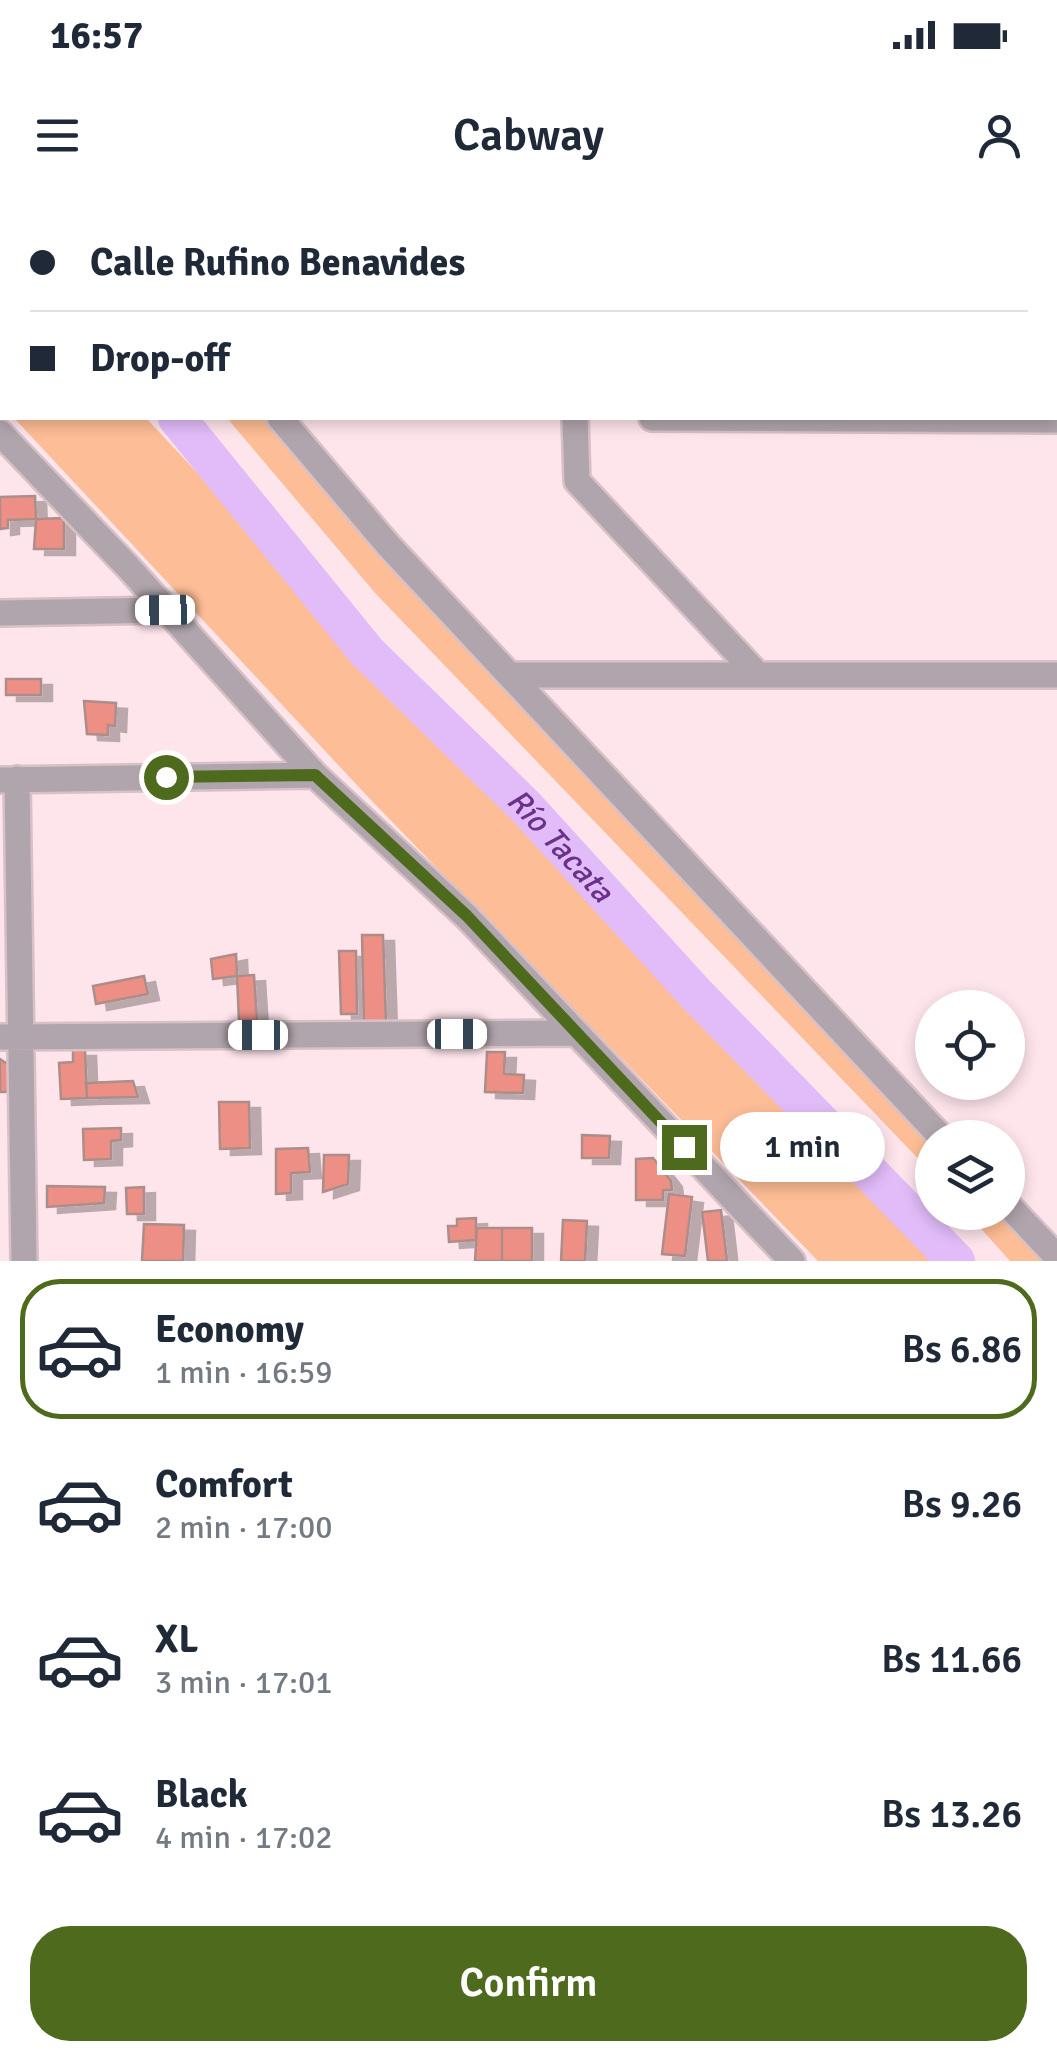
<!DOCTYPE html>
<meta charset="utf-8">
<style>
body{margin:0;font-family:Signika,sans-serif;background:#f6f6f7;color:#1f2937;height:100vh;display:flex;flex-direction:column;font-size:38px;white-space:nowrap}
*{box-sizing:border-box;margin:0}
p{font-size:32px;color:#747a83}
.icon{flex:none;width:55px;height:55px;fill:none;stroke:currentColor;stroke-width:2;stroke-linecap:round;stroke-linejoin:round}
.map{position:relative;height:1061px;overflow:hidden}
.details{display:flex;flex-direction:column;background:#fff;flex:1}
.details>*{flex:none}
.guide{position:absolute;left:0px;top:0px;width:1058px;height:220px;box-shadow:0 5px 15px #0003;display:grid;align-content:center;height:220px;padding:0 30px;background:#fff}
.tools{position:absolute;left:915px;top:790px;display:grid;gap:20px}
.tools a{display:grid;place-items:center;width:110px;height:110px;border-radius:50%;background:#fff;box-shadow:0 5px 15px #0003;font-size:50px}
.end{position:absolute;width:45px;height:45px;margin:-22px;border:12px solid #4e6a1d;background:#fff;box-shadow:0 0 0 5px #fff}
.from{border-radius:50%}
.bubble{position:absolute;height:70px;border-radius:35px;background:#fff;box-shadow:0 5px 15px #0003;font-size:32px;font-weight:600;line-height:70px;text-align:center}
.car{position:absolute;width:30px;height:60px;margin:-30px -15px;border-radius:12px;box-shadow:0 0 8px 2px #0007;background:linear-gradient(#fff 24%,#345 0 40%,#fff 0 76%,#345 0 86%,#fff 0)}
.guide b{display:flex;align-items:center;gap:35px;height:95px;font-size:38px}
.guide b+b{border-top:2px solid #e0e1e3}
.guide i{width:25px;height:25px;background:#1f2937}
ul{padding:18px 0 0;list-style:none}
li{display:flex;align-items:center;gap:30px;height:140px;margin:0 20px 15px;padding:0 10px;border:5px solid transparent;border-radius:40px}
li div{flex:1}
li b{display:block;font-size:38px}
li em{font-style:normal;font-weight:600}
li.current{border-color:#4e6a1d}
li>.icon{width:90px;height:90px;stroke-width:1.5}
.cta{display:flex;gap:20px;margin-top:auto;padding:20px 30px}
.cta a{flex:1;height:115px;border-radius:40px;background:#4e6a1d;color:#fff;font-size:40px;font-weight:600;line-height:115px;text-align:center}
.status{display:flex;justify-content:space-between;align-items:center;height:70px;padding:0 50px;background:#fff;direction:ltr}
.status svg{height:28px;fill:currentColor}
header{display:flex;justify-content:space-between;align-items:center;height:130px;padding:0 30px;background:#fff;font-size:45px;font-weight:600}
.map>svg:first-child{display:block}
.green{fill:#fdbd96}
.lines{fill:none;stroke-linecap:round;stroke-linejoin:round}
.river{stroke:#e1bcf9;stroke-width:38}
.building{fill:#ed8f84;stroke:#ab8e8a;stroke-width:2.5;filter:url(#shadow)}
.minor-casing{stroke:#d7c1c6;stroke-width:30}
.minor{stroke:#b0a5ac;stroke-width:25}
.route{stroke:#4e6a1d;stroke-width:12}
.labels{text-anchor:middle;stroke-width:8;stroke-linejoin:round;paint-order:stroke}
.water-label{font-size:32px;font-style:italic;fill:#6b3189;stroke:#fee5eb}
</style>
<div class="status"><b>16:57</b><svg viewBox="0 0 49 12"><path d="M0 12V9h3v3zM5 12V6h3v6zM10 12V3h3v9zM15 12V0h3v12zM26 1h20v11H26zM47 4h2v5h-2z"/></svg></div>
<header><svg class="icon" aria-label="menu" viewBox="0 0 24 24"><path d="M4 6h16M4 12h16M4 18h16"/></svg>Cabway<svg class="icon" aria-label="person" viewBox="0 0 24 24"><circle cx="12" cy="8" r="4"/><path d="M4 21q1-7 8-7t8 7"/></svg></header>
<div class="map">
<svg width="1057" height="1061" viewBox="0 0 1057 1061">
<defs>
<filter id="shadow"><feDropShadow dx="11" dy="6" stdDeviation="0" flood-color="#0004"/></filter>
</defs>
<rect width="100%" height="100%" fill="#fee5eb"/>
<path class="green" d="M14 218H146L935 1061H818L370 599Z
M227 218H269L933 937 932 973 376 394Z
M967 1013H1003L1048 1061H1010Z"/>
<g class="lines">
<g class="river">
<path d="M0 16 2 19"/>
<path id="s1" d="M177 218 367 452 525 606 695 793 956 1061"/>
</g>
</g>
<path class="building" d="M35 296 36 319 8 320V328L0 329V297Z
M64 318V349H34L36 319Z
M6 479H41V495H6Z
M84 501 116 503 115 526 108 525V535L87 534Z
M362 735H383L386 823H364Z
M339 751H356L357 814H341Z
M236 754 237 776 213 779 211 759Z
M254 775 257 820 239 821 237 776Z
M144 776 148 794 96 804 93 786Z
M73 850H85L87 898 61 899 59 863 73 862Z
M487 852H505L504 874 524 875 523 893 485 892Z
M0 859 10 866 9 890 5 892H0Z
M133 881 138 897 87 898 86 883Z
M219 902H249L250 948 220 949Z
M121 928V940L111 941V959L84 960 83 929Z
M582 935 610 936 609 958H582Z
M308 948 310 972 291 973V993L276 994V949Z
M324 955H349L348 984 323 992Z
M653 958 671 981 672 990H663V1000H636V959Z
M47 986 105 987 104 1003 47 1007Z
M144 987V1014H127L126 988Z
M669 994 692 997 685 1056 662 1054Z
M721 1010 727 1061H708L702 1012Z
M476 1018V1040L449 1042 448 1026H457V1019Z
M563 1020 587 1021 585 1061H561Z
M144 1024 184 1025 183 1061H142Z
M477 1028H502V1061H475Z
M502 1028H532V1061H502Z"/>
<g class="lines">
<g class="minor-casing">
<path id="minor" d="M82 0 83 2
M280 218 388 345 942 938
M575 218 577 281 758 475
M652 218 1057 220
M0 233 128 367 315 575 467 717 792 1061
M0 413 165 410
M513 475H1057
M17 579 24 1061
M0 580 315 575
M0 837 576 833
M1008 1005 1057 1057"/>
</g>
<use href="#minor" class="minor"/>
</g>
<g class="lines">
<path class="route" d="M166 577 315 575 467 716 684 947"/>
</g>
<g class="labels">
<g class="water-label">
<text dy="11" stroke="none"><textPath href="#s1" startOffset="575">Río Tacata</textPath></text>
</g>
</g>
</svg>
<div class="tools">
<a><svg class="icon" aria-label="locate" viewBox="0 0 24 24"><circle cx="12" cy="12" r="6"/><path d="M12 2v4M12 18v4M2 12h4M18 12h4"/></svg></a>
<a><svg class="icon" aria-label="layers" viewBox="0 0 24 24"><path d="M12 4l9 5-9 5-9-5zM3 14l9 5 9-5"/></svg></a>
</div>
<i class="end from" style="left:166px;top:577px"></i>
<i class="end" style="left:684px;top:947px"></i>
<div class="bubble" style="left:720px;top:912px;width:165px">1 min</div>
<i class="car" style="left:165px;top:410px;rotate:269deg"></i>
<i class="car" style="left:457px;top:834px;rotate:90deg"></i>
<i class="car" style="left:258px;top:835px;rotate:270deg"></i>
<div class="guide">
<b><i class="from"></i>Calle Rufino Benavides</b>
<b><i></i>Drop-off</b>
</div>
</div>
<section class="details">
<ul>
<li class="current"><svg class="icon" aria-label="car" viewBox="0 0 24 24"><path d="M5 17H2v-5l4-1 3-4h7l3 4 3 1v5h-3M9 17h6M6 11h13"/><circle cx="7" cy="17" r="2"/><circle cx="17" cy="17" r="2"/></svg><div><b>Economy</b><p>1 min · 16:59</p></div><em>Bs 6.86</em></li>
<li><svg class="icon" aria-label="car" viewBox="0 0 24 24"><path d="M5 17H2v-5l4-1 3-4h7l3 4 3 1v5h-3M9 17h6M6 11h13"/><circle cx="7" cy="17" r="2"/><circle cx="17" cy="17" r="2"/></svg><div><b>Comfort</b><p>2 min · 17:00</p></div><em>Bs 9.26</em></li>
<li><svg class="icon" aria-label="car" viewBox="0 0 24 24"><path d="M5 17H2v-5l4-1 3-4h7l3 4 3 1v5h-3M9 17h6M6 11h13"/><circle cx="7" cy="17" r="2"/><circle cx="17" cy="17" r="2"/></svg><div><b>XL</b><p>3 min · 17:01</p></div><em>Bs 11.66</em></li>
<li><svg class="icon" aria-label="car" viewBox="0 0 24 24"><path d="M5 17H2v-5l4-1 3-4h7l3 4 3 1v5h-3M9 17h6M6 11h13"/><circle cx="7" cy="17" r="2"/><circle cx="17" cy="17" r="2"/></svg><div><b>Black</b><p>4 min · 17:02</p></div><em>Bs 13.26</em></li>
</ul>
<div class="cta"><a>Confirm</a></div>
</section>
